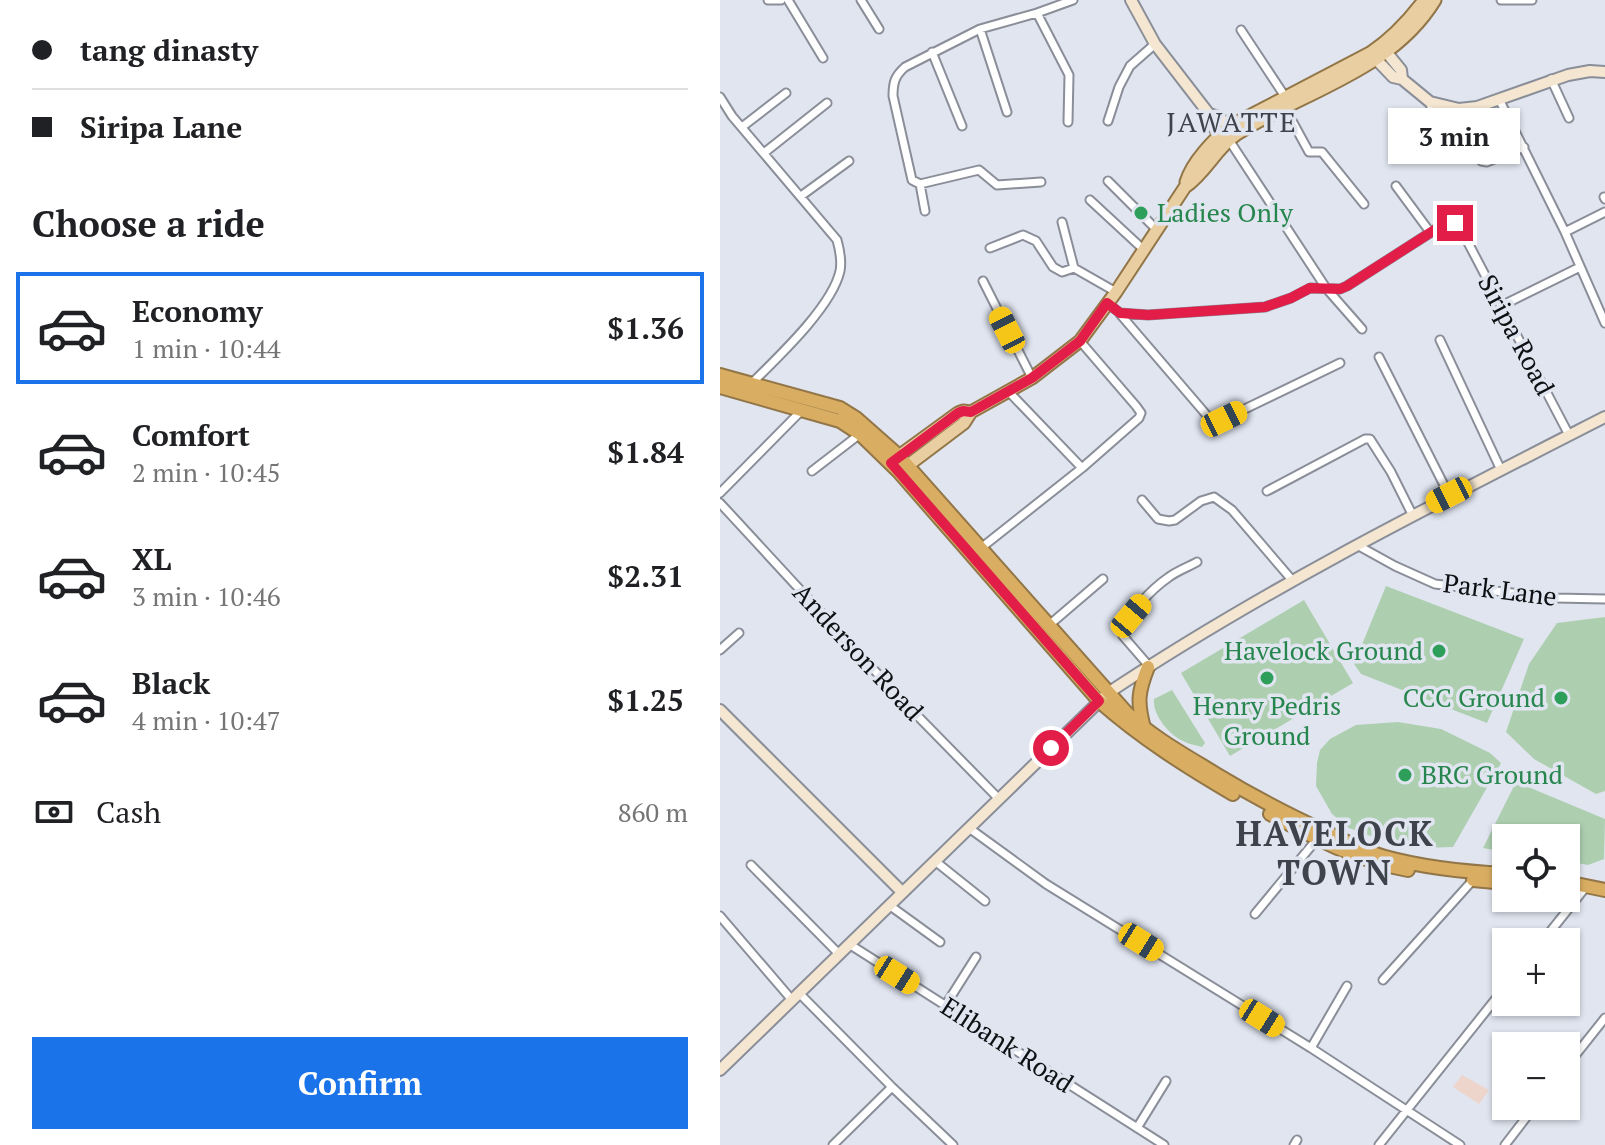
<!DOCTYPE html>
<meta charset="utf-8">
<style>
body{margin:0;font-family:"PT Serif",serif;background:#f6f6f6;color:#202124;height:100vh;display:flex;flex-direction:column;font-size:30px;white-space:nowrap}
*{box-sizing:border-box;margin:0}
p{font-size:26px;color:#757577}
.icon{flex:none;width:44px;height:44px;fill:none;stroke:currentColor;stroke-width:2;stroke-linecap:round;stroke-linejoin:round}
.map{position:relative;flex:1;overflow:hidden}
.panel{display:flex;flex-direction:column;background:#fff;width:720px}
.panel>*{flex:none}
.hud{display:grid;align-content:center;height:176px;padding:0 32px;background:#fff}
.buttons{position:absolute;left:772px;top:824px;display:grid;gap:16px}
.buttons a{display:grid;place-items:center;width:88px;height:88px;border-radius:0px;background:#fff;box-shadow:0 2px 6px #0004;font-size:40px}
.end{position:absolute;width:36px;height:36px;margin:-18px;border:10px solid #e11d48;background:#fff;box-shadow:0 0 0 4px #fff}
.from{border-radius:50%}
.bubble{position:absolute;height:56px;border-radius:0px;background:#fff;box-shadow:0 2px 6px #0004;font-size:26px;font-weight:700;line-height:56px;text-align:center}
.car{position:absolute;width:24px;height:48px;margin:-24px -12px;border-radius:10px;box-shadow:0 0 6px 2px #0007;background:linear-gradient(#f5c518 24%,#345 0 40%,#f5c518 0 76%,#345 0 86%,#f5c518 0)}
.hud b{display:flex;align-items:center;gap:28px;height:76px;font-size:30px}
.hud b+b{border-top:2px solid #e0e0e0}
.hud i{width:20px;height:20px;background:#202124}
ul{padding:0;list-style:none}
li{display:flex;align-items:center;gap:24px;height:112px;margin:0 16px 12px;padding:0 16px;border:4px solid transparent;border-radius:0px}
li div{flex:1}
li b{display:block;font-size:30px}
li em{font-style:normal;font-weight:700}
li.active{border-color:#1a73e8}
li>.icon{width:72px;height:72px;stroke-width:1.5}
h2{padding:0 32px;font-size:36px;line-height:96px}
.pay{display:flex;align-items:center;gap:20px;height:88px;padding:0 32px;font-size:30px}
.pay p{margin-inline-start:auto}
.primary-button{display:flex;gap:16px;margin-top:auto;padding:16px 32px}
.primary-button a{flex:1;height:92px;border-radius:0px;background:#1a73e8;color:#fff;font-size:32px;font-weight:700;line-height:92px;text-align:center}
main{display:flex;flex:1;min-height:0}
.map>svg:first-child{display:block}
.commercial{fill:#eed5cc}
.green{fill:#adcfb0}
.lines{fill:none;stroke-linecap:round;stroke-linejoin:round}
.street-casing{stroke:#8a8e98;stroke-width:11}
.secondary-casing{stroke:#8a8e98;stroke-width:14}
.primary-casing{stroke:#927647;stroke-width:15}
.highway-casing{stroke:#927647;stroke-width:16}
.street{stroke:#fff;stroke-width:7}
.secondary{stroke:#f4e6d0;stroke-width:10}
.primary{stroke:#e8cea1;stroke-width:11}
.highway{stroke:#d9ad62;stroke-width:12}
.route{stroke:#e11d48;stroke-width:10}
.leisure-dot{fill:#2e9e5b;stroke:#e0e5f0;stroke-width:3}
.labels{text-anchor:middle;stroke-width:7;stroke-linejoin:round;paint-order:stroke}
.leisure-label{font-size:26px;fill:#27864d;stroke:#e0e5f0;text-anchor:start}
.street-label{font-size:26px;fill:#0f1014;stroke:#e0e5f0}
.neighbourhood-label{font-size:28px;letter-spacing:2px;fill:#3f434c;stroke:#e0e5f0}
.district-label{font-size:34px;font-weight:bold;letter-spacing:2px;fill:#3f434c;stroke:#e0e5f0}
</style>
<main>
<section class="panel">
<div class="hud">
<b><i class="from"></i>tang dinasty</b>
<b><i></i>Siripa Lane</b>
</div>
<h2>Choose a ride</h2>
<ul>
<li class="active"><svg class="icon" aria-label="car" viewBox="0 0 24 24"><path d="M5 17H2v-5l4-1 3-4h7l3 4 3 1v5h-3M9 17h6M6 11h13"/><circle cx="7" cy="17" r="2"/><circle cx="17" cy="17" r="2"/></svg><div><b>Economy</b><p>1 min · 10:44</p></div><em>$1.36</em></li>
<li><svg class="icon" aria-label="car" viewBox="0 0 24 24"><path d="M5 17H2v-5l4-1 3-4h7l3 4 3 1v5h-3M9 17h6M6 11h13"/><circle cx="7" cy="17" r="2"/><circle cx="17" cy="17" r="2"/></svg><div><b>Comfort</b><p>2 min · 10:45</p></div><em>$1.84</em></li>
<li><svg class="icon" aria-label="car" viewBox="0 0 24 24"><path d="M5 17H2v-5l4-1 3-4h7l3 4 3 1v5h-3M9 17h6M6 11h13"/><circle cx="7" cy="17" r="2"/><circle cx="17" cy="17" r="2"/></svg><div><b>XL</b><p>3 min · 10:46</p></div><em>$2.31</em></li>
<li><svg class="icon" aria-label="car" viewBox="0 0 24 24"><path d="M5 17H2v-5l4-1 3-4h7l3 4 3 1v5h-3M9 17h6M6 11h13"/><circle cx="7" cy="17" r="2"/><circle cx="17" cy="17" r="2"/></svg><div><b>Black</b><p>4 min · 10:47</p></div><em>$1.25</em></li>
</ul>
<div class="pay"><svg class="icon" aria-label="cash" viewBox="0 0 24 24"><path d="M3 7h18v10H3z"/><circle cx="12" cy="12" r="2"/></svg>Cash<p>860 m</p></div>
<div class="primary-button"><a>Confirm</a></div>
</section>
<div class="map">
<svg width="885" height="1145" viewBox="0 0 885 1145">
<rect width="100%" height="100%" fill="#e0e5f0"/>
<path class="commercial" d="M742 1075 769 1090 759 1104 733 1087Z"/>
<path class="green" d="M666 586 804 639 767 723 641 674 634 664Z
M584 600 633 683 510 756 461 673Z
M885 617V791L876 794 814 759 786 732 809 664 837 623Z
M452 690 485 743 482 747C476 745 468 744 463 741 449 735 432 714 434 699Z
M678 722 721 729 770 753 781 763 733 847 701 848 659 839 629 828 612 814 596 786 597 763 600 750 610 739 636 725Z
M796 782 885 819 884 859 868 865 846 861V838H786V852L763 848Z"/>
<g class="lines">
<g class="street-casing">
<path id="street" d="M48 0H61
M68 0 103 58
M141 0 159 29
M781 0H812
M317 13 349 75 348 122
M260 29 287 112
M521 30 566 98
M212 52 242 126
M831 79 849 118
M0 97 12 116 117 240C120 251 122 261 120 271 112 307 57 358 31 384
M779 99 845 232 885 323
M710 102C713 125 727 124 747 131L761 161 767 162 804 147
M565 108 589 152H602L644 204
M388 121 399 87 410 66 435 44
M22 127 66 93
M509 140 606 288 642 329
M44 153 107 103
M388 181 436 229
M321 182 277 185 259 170 200 184 192 180 173 96C173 82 175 76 185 67L260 29 317 13 353 0
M200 184 205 211
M676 186 710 232
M81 196 129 161
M884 197 885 199
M370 200 424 250
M342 222 354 268
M845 232 885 212
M744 235 849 435
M270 248 303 235 316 241 333 267 342 272 354 268 396 292
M263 281 312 378
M387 303 400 313 428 315 545 307 571 298 590 288 620 289 627 286 727 222 735 223 742 231
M781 306 860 267
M400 314 490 419H504L620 363
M720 340 780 468
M659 357 729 495
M289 392 362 468
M92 471 140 434
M547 491 645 439H650L671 472 692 514
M0 493 83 409
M422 500 438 519 449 521 455 520 481 501 494 497 512 510 572 580
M0 503 179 697 279 799
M637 545 675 566 715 584 835 598 885 599
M261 548 362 468 419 418 421 413 416 406 360 341
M328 626 383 579
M0 650 19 633
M429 666 403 636C404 616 433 588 449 577 457 571 468 567 477 562
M249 828 326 884 591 1048 740 1145
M215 861 265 901
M31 865 119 954
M169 905 220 942
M535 914 597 839
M0 916 72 1000
M822 942 865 888
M129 944 444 1145
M663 980 753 880
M79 993 172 1087 233 1145
M225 1006 256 957
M591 1048 627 986
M846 1067 885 1018
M417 1128 446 1081
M113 1145 172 1087
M574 1145 577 1140
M659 1145 786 986
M785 1145 815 1106"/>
</g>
<g class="secondary-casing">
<path id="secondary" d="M411 0 435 44 489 114 491 124 504 141
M663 48 681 70 682 79
M652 55 673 77 682 79 710 102 739 109 757 107 848 75 870 71 885 72
M489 114 499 117 513 131
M0 710 182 892
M0 1070 388 693C546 588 716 503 885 417"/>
</g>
<g class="primary-casing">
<path id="primary" d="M466 182C472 162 493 140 510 126L650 53C671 39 689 20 704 0
M172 461 238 413 243 411 251 412
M183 469 244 423 251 412 312 378 360 341 396 292 465 187C486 173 496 148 517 134 584 91 672 71 715 0"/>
</g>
<g class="highway-casing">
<path id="highway" d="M0 375 120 408 136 418 179 456 406 712C432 737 465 755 496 774 531 795 566 814 604 831 624 841 644 851 665 857 705 868 745 872 786 874
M0 387 120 421 140 434 179 472 379 701C421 738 465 766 513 794
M424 728C417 702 418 692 428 667
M550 814C594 838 638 861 688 870
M753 880 786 883
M846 882 885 890"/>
</g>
<use href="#street" class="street"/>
<use href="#secondary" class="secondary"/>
<use href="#primary" class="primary"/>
<use href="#highway" class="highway"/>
</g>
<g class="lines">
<path class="route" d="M331 748 379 701 171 463 238 413 243 411 251 412 312 378 360 341 387 303 400 313 428 315 545 307 571 298 590 288 620 289 627 286 727 222 735 223"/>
</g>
<g class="leisure-dot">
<circle cx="421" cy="213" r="8"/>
<circle cx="719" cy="651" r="8"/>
<circle cx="547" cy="678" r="8"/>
<circle cx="841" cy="698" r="8"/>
<circle cx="685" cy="775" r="8"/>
</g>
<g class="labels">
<g class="leisure-label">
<text x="437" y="222">Ladies Only</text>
<text x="703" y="660" text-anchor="end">Havelock Ground</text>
<text x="825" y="707" text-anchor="end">CCC Ground</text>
<text x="547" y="715" text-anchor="middle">Henry Pedris<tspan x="547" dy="30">Ground</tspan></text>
<text x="701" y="784">BRC Ground</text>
</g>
<g class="street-label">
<text transform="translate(796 335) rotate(62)" y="9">Siripa Road</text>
<text transform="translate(780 590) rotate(7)" y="9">Park Lane</text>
<text transform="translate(138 652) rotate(47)" y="9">Anderson Road</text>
<text transform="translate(287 1045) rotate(33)" y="9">Elibank Road</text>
</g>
<g class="neighbourhood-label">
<text x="512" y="132">JAWATTE</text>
</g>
<g class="district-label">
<text x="615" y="846">HAVELOCK<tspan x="615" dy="39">TOWN</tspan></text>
</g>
</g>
</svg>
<div class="buttons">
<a><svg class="icon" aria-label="locate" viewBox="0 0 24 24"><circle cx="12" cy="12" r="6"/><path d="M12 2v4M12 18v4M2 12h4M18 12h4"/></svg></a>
<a>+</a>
<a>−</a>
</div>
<i class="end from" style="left:331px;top:748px"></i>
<i class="end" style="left:735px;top:223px"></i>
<div class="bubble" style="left:668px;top:108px;width:132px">3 min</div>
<i class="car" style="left:287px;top:330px;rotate:333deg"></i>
<i class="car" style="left:504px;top:419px;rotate:64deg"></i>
<i class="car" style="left:729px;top:495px;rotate:243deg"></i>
<i class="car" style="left:411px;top:616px;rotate:40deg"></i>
<i class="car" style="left:421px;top:942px;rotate:122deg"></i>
<i class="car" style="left:177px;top:975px;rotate:122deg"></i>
<i class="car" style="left:542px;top:1018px;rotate:122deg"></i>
</div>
</main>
